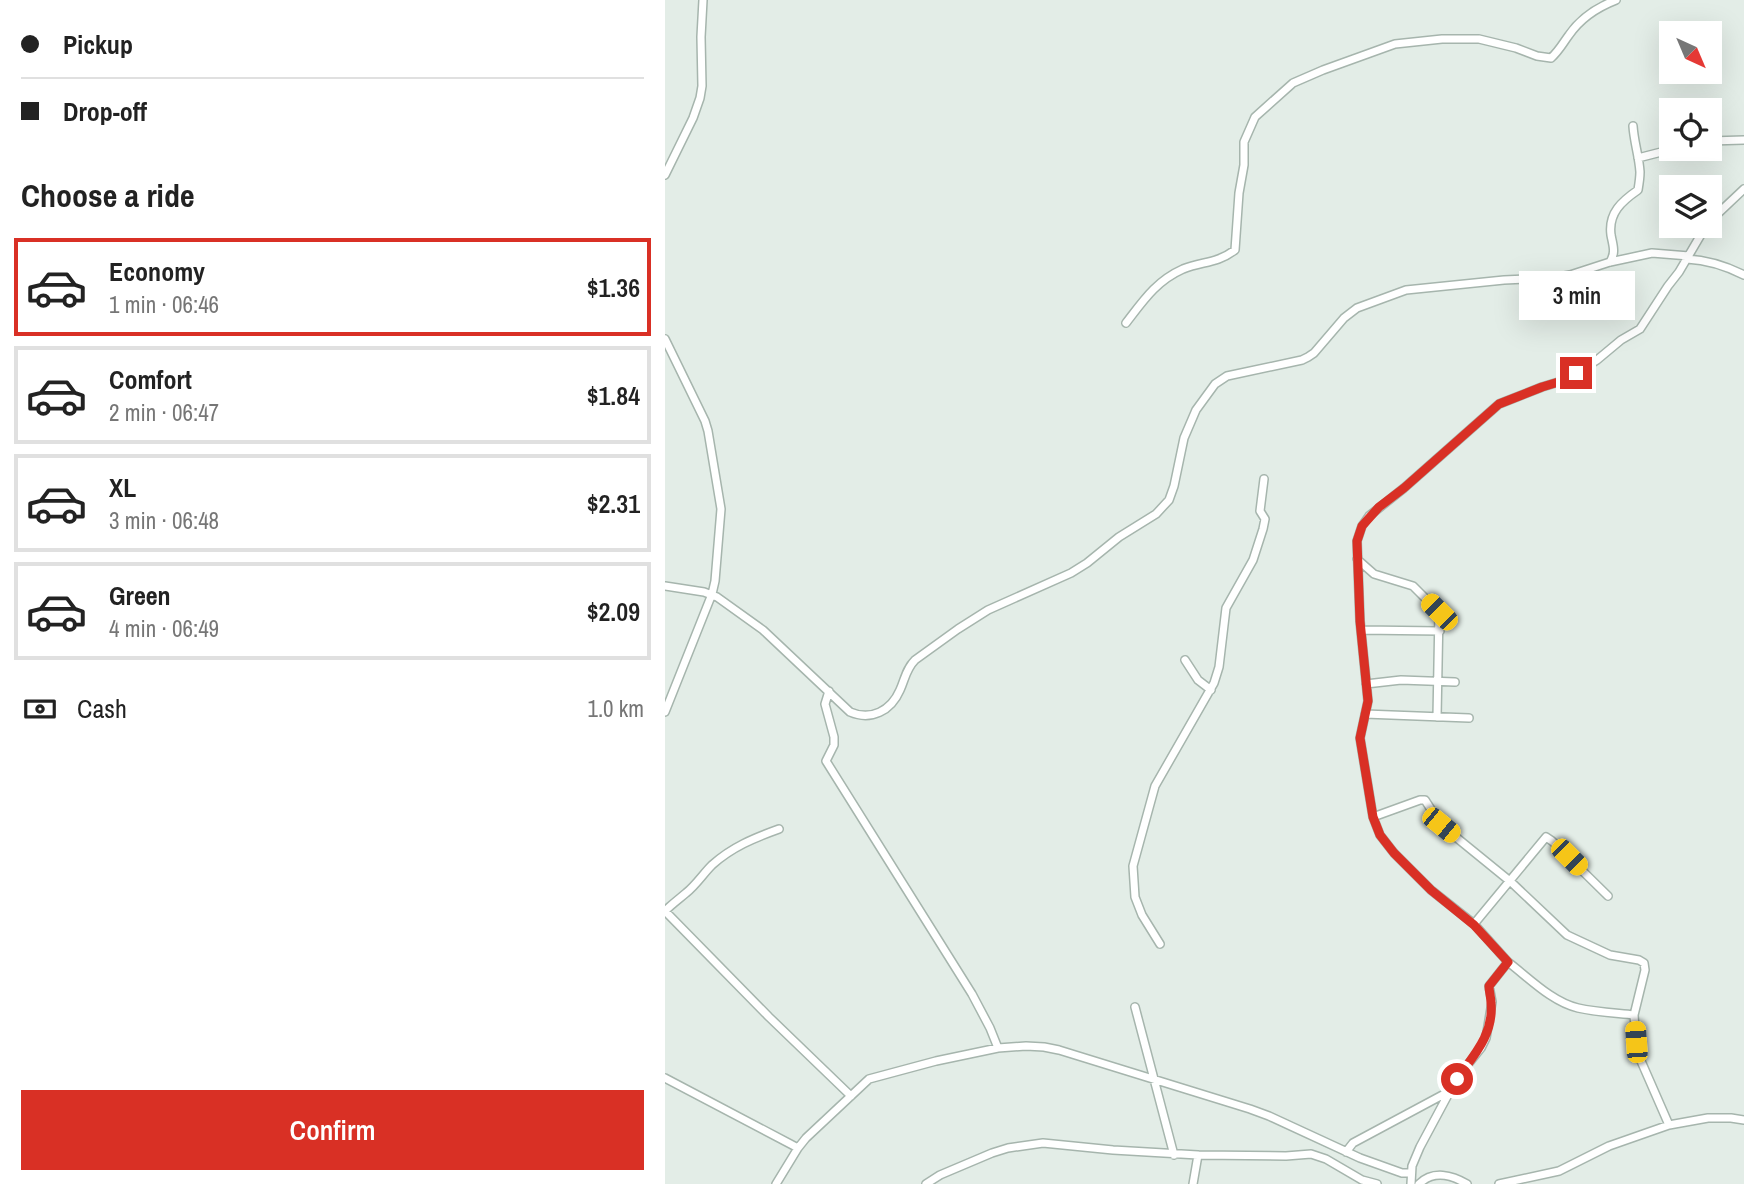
<!DOCTYPE html>
<meta charset="utf-8">
<style>
body{margin:0;font-family:"Archivo Narrow",sans-serif;background:#f2f2f2;color:#222;height:100vh;display:flex;flex-direction:column;font-size:26px;white-space:nowrap}
*{box-sizing:border-box;margin:0}
p{font-size:23px;color:#767676}
.icon{flex:none;width:38px;height:38px;fill:none;stroke:currentColor;stroke-width:2;stroke-linecap:round;stroke-linejoin:round}
.map{position:relative;flex:1;overflow:hidden}
.details{display:flex;flex-direction:column;background:#fff;width:665px}
.details>*{flex:none}
.guide{display:grid;align-content:center;height:154px;padding:0 21px;background:#fff}
.needle{width:46px;rotate:136deg}
.fabs{position:absolute;left:994px;top:21px;display:grid;gap:14px}
.fabs a{display:grid;place-items:center;width:63px;height:63px;border-radius:0px;background:#fff;box-shadow:0 7px 28px #0002;font-size:35px}
.end{position:absolute;width:32px;height:32px;margin:-16px;border:9px solid #d93025;background:#fff;box-shadow:0 0 0 4px #fff}
.from{border-radius:50%}
.bubble{position:absolute;height:49px;border-radius:0px;background:#fff;box-shadow:0 7px 28px #0002;font-size:23px;font-weight:600;line-height:49px;text-align:center}
.car{position:absolute;width:21px;height:42px;margin:-21px -10px;border-radius:9px;box-shadow:0 0 5px 2px #0007;background:linear-gradient(#f5c518 24%,#345 0 40%,#f5c518 0 76%,#345 0 86%,#f5c518 0)}
.guide b{display:flex;align-items:center;gap:24px;height:66px;font-size:26px}
.guide b+b{border-top:2px solid #e0e0e0}
.guide i{width:18px;height:18px;background:#222}
ul{padding:0;list-style:none}
li{display:flex;align-items:center;gap:21px;height:98px;margin:0 14px 10px;padding:0 7px;border:4px solid #e0e0e0;border-radius:0px}
li div{flex:1}
li b{display:block;font-size:26px}
li em{font-style:normal;font-weight:600}
li.current{border-color:#d93025}
li>.icon{width:63px;height:63px;stroke-width:1.5}
h2{padding:0 21px;font-size:32px;line-height:84px}
.pay{display:flex;align-items:center;gap:18px;height:77px;padding:0 21px;font-size:26px}
.pay p{margin-inline-start:auto}
.action{display:flex;gap:14px;margin-top:auto;padding:14px 21px}
.action a{flex:1;height:80px;border-radius:0px;background:#d93025;color:#fff;font-size:28px;font-weight:600;line-height:80px;text-align:center}
main{display:flex;flex:1;min-height:0}
.map>svg:first-child{display:block}
.lines{fill:none;stroke-linecap:round;stroke-linejoin:round}
.street-casing{stroke:#a6b5ad;stroke-width:10}
.street{stroke:#fff;stroke-width:7}
.route{stroke:#d93025;stroke-width:9}
</style>
<main>
<section class="details">
<div class="guide">
<b><i class="from"></i>Pickup</b>
<b><i></i>Drop-off</b>
</div>
<h2>Choose a ride</h2>
<ul>
<li class="current"><svg class="icon" aria-label="car" viewBox="0 0 24 24"><path d="M5 17H2v-5l4-1 3-4h7l3 4 3 1v5h-3M9 17h6M6 11h13"/><circle cx="7" cy="17" r="2"/><circle cx="17" cy="17" r="2"/></svg><div><b>Economy</b><p>1 min · 06:46</p></div><em>$1.36</em></li>
<li><svg class="icon" aria-label="car" viewBox="0 0 24 24"><path d="M5 17H2v-5l4-1 3-4h7l3 4 3 1v5h-3M9 17h6M6 11h13"/><circle cx="7" cy="17" r="2"/><circle cx="17" cy="17" r="2"/></svg><div><b>Comfort</b><p>2 min · 06:47</p></div><em>$1.84</em></li>
<li><svg class="icon" aria-label="car" viewBox="0 0 24 24"><path d="M5 17H2v-5l4-1 3-4h7l3 4 3 1v5h-3M9 17h6M6 11h13"/><circle cx="7" cy="17" r="2"/><circle cx="17" cy="17" r="2"/></svg><div><b>XL</b><p>3 min · 06:48</p></div><em>$2.31</em></li>
<li><svg class="icon" aria-label="car" viewBox="0 0 24 24"><path d="M5 17H2v-5l4-1 3-4h7l3 4 3 1v5h-3M9 17h6M6 11h13"/><circle cx="7" cy="17" r="2"/><circle cx="17" cy="17" r="2"/></svg><div><b>Green</b><p>4 min · 06:49</p></div><em>$2.09</em></li>
</ul>
<div class="pay"><svg class="icon" aria-label="cash" viewBox="0 0 24 24"><path d="M3 7h18v10H3z"/><circle cx="12" cy="12" r="2"/></svg>Cash<p>1.0 km</p></div>
<div class="action"><a>Confirm</a></div>
</section>
<div class="map">
<svg width="1079" height="1184" viewBox="0 0 1079 1184">
<rect width="100%" height="100%" fill="#e3ede7"/>
<g class="lines">
<g class="street-casing">
<path id="street" d="M1045 141 1079 140
M973 158 1008 149
M0 175 28 118 35 98 37 86 36 37 38 0
M1045 221 1079 189
M1022 259C1042 260 1061 266 1079 275
M945 262C951 252 948 246 946 235 943 213 957 201 973 190 974 184 975 178 975 172 974 156 969 142 968 126
M461 323C478 301 491 281 518 269 538 261 551 264 570 250L574 193 579 165V142L590 117 628 83 658 70 730 44 777 39H814L851 48 872 56 886 58C894 51 898 43 904 35 915 19 933 7 951 0
M0 339 40 421 43 431 56 509 50 581 47 594 0 712
M692 559 709 574 748 586 774 612 772 717
M0 586 39 592 52 597 98 630 185 712C206 721 226 711 235 690 240 679 241 669 250 660L293 629 323 610 406 573 422 563 454 537 491 514 504 500 509 486 519 438 531 410 550 384 562 376 637 360 643 357 649 353 679 318 692 308 741 290 839 280 888 278 905 275 945 262 987 253 1024 256
M696 630 775 631
M520 660 533 680 546 690
M701 684 736 680 790 682
M164 691 160 704 169 737V745L161 761 307 994 325 1028 333 1048
M700 714 804 718
M708 817 755 800H760L776 825 846 882 902 935 945 955 974 960 979 963 980 970 969 1015
M0 911 104 1017 186 1096
M0 911C7 904 14 899 21 893 31 885 38 874 47 865 67 847 89 838 114 829
M809 924 881 837 887 841 943 896
M495 944 477 915 470 897 468 866 490 786 549 683 554 667 561 608 588 560 598 529 600 519 595 511 599 479
M843 962C864 978 887 1002 913 1008 931 1012 951 1013 969 1015L971 1042 976 1061 1004 1125
M470 1007 509 1155
M0 1078 133 1148
M681 1152 688 1143 785 1091
M111 1184 133 1148 141 1138 204 1079 271 1061 333 1048 361 1046 379 1047 394 1050 585 1109 604 1116 695 1158 737 1173H746
M261 1184 275 1175 327 1153 343 1148 378 1143 448 1150 533 1155 621 1156 646 1154 661 1159 697 1180 712 1184
M528 1184 533 1155
M746 1184 747 1166 755 1147 792 1078 816 1048 821 1038 827 1002 824 986 843 962 809 924 766 890 729 853 715 835 708 817 695 738 703 701 695 621 692 541 697 526 704 516 739 488 834 404 877 387 900 380 932 360 956 340 975 329 1003 286 1014 272 1041 226
M754 1184C768 1170 787 1175 802 1184
M834 1184 894 1171 944 1146 1004 1125 1043 1118H1066L1079 1120"/>
</g>
<use href="#street" class="street"/>
</g>
<g class="lines">
<path class="route" d="M792 1079C809 1055 829 1034 826 1003 826 997 824 992 824 986L843 962 809 925 766 890 729 853 715 835 708 817 695 738 703 701 695 621 692 541 697 526 714 507 739 488 834 404 877 387 900 380 911 373"/>
</g>
</svg>
<div class="fabs">
<a><svg class="needle" viewBox="-14 -14 28 28"><path d="M0-13l5 13h-10z" fill="#e53935"/><path d="M0 13l5-13h-10z" fill="#767676"/></svg></a>
<a><svg class="icon" aria-label="locate" viewBox="0 0 24 24"><circle cx="12" cy="12" r="6"/><path d="M12 2v4M12 18v4M2 12h4M18 12h4"/></svg></a>
<a><svg class="icon" aria-label="layers" viewBox="0 0 24 24"><path d="M12 4l9 5-9 5-9-5zM3 14l9 5 9-5"/></svg></a>
</div>
<i class="end from" style="left:792px;top:1079px"></i>
<i class="end" style="left:911px;top:373px"></i>
<div class="bubble" style="left:854px;top:271px;width:116px">3 min</div>
<i class="car" style="left:774px;top:612px;rotate:315deg"></i>
<i class="car" style="left:776px;top:825px;rotate:129deg"></i>
<i class="car" style="left:904px;top:857px;rotate:135deg"></i>
<i class="car" style="left:971px;top:1042px;rotate:356deg"></i>
</div>
</main>
